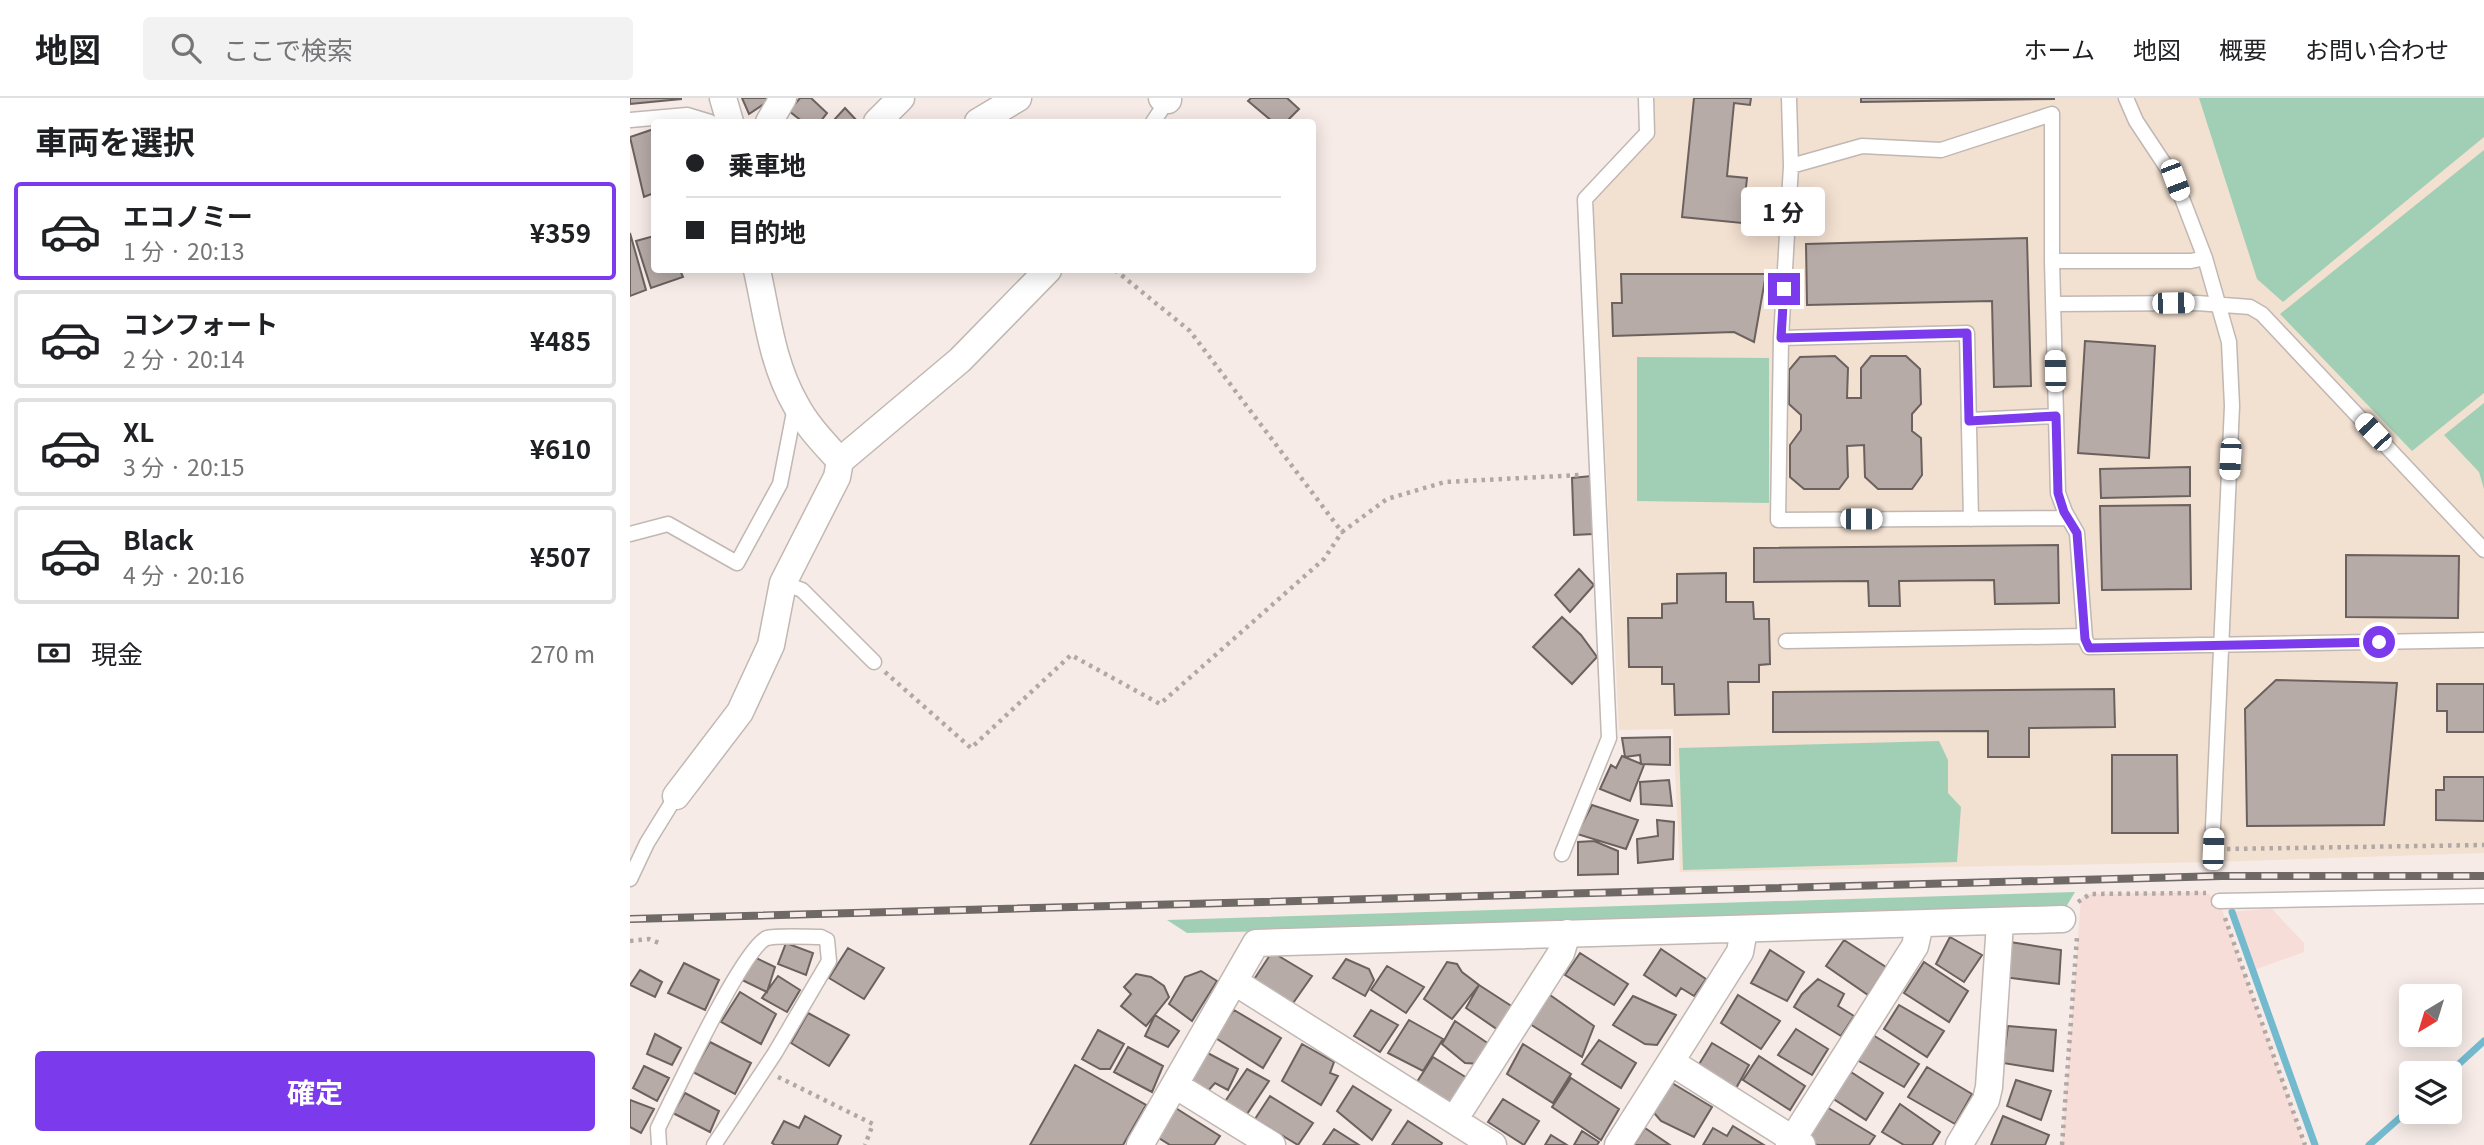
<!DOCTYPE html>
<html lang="ja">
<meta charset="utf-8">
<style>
body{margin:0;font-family:Georgia,"Noto Sans JP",serif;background:#f2f2f2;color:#202124;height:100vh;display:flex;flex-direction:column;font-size:26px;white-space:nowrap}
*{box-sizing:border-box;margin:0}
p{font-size:23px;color:#757577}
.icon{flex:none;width:38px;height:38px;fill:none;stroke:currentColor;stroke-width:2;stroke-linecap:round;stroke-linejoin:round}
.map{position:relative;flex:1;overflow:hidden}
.drawer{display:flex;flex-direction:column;background:#fff;width:630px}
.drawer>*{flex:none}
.top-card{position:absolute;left:21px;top:21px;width:665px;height:154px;border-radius:7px;box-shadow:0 4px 18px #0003;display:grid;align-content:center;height:154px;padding:0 35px;background:#fff}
.needle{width:46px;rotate:218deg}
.tools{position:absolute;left:1769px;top:886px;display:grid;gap:14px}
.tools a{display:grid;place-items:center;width:63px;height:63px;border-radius:7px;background:#fff;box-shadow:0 4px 18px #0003;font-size:35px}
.end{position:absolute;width:32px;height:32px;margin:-16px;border:9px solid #7c3aed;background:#fff;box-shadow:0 0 0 4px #fff}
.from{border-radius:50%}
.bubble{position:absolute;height:49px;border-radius:7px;background:#fff;box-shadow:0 4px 18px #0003;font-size:23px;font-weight:700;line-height:49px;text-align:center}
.car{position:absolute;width:21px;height:42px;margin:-21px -10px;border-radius:9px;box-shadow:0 0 5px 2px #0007;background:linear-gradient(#fff 24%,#345 0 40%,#fff 0 76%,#345 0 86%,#fff 0)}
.top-card b{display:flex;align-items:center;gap:24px;height:66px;font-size:26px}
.top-card b+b{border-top:2px solid #e0e0e0}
.top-card i{width:18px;height:18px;background:#202124}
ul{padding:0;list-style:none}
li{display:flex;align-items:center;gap:21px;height:98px;margin:0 14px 10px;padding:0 21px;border:4px solid #e0e0e0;border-radius:7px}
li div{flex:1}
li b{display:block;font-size:26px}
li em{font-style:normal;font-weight:700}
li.active{border-color:#7c3aed}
li>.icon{width:63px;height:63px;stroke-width:1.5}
h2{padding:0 35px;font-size:32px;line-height:84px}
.pay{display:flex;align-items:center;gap:18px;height:77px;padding:0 35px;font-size:26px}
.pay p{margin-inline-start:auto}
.cta{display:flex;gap:14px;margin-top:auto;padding:14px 35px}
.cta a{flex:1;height:80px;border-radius:7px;background:#7c3aed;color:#fff;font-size:28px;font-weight:700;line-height:80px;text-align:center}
header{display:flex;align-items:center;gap:42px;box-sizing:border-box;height:98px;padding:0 35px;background:#fff;border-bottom:2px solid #e0e0e0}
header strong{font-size:33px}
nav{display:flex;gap:38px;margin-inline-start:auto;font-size:24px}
.search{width:490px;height:63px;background:#f2f2f2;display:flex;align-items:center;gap:18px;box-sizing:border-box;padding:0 24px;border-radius:7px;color:#757577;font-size:26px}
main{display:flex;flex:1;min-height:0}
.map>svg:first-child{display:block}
.industrial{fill:#f7ddd7}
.education{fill:#f2e0d0}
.green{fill:#a1cfb5}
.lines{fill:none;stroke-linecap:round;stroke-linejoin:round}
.stream{stroke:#74bace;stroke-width:7}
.building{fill:#b6aba7;stroke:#6b615e;stroke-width:2}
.service-casing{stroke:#c1b7b3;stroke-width:17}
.minor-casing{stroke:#c1b7b3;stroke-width:29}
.path{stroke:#b1a8a5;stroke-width:4.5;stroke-dasharray:3.5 5;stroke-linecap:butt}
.service{stroke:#fff;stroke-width:14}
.minor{stroke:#fff;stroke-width:26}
.rail-casing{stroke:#6e6866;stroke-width:8}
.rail{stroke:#f6ebe7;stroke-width:5;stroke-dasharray:16;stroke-linecap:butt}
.route{stroke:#7c3aed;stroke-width:9}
</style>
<header>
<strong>地図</strong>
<div class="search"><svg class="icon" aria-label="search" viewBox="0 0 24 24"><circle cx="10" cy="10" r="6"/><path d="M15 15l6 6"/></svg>ここで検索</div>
<nav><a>ホーム</a><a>地図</a><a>概要</a><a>お問い合わせ</a></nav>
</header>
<main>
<section class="drawer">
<h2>車両を選択</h2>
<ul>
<li class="active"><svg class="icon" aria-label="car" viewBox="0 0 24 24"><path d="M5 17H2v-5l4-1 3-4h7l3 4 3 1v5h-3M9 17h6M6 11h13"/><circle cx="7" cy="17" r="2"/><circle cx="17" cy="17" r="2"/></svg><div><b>エコノミー</b><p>1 分 · 20:13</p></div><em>¥359</em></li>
<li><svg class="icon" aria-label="car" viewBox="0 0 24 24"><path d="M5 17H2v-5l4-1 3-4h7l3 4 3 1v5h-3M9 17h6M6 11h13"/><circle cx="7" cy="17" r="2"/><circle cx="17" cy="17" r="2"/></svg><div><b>コンフォート</b><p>2 分 · 20:14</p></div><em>¥485</em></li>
<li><svg class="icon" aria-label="car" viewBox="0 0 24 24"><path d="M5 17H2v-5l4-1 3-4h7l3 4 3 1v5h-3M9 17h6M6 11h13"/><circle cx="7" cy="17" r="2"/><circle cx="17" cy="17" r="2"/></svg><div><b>XL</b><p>3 分 · 20:15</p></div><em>¥610</em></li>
<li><svg class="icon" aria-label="car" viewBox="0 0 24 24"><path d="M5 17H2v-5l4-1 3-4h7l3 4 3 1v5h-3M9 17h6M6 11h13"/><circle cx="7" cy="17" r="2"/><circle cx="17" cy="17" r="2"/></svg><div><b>Black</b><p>4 分 · 20:16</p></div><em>¥507</em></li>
</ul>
<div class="pay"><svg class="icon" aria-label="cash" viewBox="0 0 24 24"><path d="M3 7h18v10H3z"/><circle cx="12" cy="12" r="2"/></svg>現金<p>270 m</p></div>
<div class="cta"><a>確定</a></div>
</section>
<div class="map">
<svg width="1854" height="1047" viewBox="0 0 1854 1047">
<rect width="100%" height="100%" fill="#f6ebe7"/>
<path class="industrial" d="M1575 794 1589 803 1675 1047H1432L1451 800 1460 796Z
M1641 810 1674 845V854L1624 872 1602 814Z"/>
<path class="education" d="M1023 0H1854V755L1582 764 1050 774 1043 631 989 632 963 102 1024 37Z"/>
<path class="green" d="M1569 0H1854V39L1653 204 1627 181Z
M1854 52V295L1782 353 1650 216Z
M1007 259 1139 260V405L1007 403Z
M1854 305V391L1849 374 1814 337Z
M1309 643 1318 662V695L1331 709 1327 764 1053 772 1049 650Z
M1445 794 1433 814 557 835 537 822Z"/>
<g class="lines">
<path class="stream" d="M1602 814 1685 1047
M1819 975 1854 943
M1739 1047 1782 1009"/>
</g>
<path class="building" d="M0 0H51V1L0 6Z
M112 0H140V2L119 16Z
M170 0H181L197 15 190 24H173L159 13Z
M621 0H657L669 11 656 24H643L618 3Z
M1064 0H1121L1120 7 1104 5 1097 78 1117 80 1112 125 1052 119Z
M1231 0H1424V1L1231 4Z
M215 10 228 24 203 23Z
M24 31V95L14 99 0 39Z
M0 135 16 192 0 198Z
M24 138V172H50L53 179 21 190 6 143Z
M1397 140 1401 288 1364 289 1362 203 1177 207 1176 146Z
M991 176H1136L1124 244 1104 234 983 238 982 205H992Z
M1455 243 1525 248 1519 360 1448 355Z
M1205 258 1218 270 1217 300H1231V270L1241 258H1276L1290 271 1291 306 1282 316V333L1291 340 1292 377 1282 391H1248L1235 379 1234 347 1217 348 1218 379 1209 391H1174L1160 379V347L1171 332V317L1159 306V272L1170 259Z
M1560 369V398L1471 400 1470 371Z
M961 378 963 436 944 437 942 380Z
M1560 407 1561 491 1472 492 1470 408Z
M1428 447 1429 505 1365 506 1364 482 1269 483 1270 508H1239L1238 483 1124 484V450Z
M1716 457 1829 458 1828 520 1716 519Z
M949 471 964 487 940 514 925 497Z
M1096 475V504H1123L1124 521H1139L1140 566 1129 567V584H1098L1099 616 1045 617 1044 586H1032V569H999L998 520H1032V506L1047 505V476Z
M932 519 951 537 967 559 942 586 903 549Z
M1646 582 1767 585 1754 727 1617 728 1615 611Z
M1807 586H1854V634H1817V613H1807Z
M1484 591 1485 629 1399 630V659H1358V633L1143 634V594Z
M1040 639V667L1011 666 1010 657 995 659 992 640Z
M1482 657H1547L1548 735H1482Z
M992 658 1014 667 1000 703 970 691 981 667 986 670Z
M1814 679H1854V723L1806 722V692H1814Z
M1039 682 1042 708 1011 706 1010 684Z
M962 707 1008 722 996 751 947 736Z
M1027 722 1044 724 1043 761 1008 765 1007 741 1028 738Z
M964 743 988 753V776L948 777V744Z
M1320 839 1352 857 1334 884 1306 866Z
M1214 842 1256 869 1238 897 1196 868Z
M1380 844 1431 852 1429 886 1373 879Z
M156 845 183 855 176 877 148 866Z
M218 850 254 870 234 901 199 880Z
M1031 851 1076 881 1064 898 1051 890 1046 898 1014 877Z
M1140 852 1174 874 1157 903 1121 885Z
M642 854 682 878 661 908 623 883Z
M950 855 998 886 984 907 935 877Z
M122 858 145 869 137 894 110 881Z
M716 861 739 871 744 882 735 898 703 880Z
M817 864 827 866 832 874 849 887 822 921 794 901Z
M1294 864 1338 893 1319 924 1274 895Z
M54 865 89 882 75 912 38 895Z
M757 868 794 889 776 915 741 892Z
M10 872 32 884 25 899 0 887Z
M571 873 587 883 562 923 539 906 555 879Z
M506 876 521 879 534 888 539 899 516 928 491 908 501 896 494 889Z
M148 878 170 892 157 914 132 900Z
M1188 881 1214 896 1208 908 1224 918 1211 938 1164 909 1172 896Z
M849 887 886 911 871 934 836 910Z
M110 894 146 916 131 946 91 924Z
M920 897 964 928 952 959 900 926Z
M1108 897 1150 923 1131 951 1091 925Z
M1003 898 1046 917 1027 947 1015 946 983 927Z
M1269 907 1314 933 1297 959 1254 931Z
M604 912 651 940 633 970 584 939Z
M741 912 768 927 750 954 724 938Z
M178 915 219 937 199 968 161 945Z
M525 917 549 933 538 949 515 938Z
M779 922 813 941 793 973 758 955Z
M825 923 859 946 850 966 835 965 812 946Z
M1378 928 1426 932 1423 973 1373 965Z
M1166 931 1198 951 1182 977 1148 957Z
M468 932 494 946 480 971H470L452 961Z
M25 936 51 950 42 967 17 956Z
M1243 937 1289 966 1274 989 1227 962Z
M969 942 1006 965 991 990 952 966Z
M80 944 121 965 105 996 63 974Z
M1082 945 1119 967 1105 992 1068 968Z
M672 946 704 964 700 975 708 978 691 1007 652 983Z
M893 946 941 976 923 1005 877 976Z
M498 949 533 968 522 994 484 974Z
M572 952 608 971 598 992 585 985 577 994 556 981Z
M1129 958 1175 988 1160 1012 1113 982Z
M803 959 842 983 824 1011 785 987Z
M445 967 516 1007 493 1047H400Z
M14 968 39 980 27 1003 3 990Z
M1297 969 1342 996 1325 1026 1278 999Z
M617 971 639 983 615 1019 594 1005Z
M1221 974 1253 995 1236 1022 1202 1000Z
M941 980 989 1011 971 1042 922 1009Z
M1386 982 1421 993 1411 1022 1377 1008Z
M1042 985 1082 1009 1064 1039 1031 1023 1024 1015Z
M723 988 761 1012 742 1042 707 1013Z
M55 995 89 1013 80 1034 43 1015Z
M640 998 683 1025 668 1047 625 1021Z
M873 1001 909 1023 894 1047 858 1024Z
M0 1002 24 1011 11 1035 0 1029Z
M1270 1006 1310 1034 1302 1047H1274L1252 1034Z
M1195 1008 1245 1038 1239 1047H1187L1176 1041Z
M544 1009 590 1038 584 1047H540L524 1037Z
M175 1018 211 1038 207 1047H145L142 1045 154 1023 169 1030Z
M1373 1018 1419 1037 1415 1047H1361Z
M778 1023 812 1045 811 1047H762Z
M1103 1028 1134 1047H1073L1083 1030 1097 1038Z
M1015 1030 1040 1047H1004Z
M704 1031 729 1047H693Z
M952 1033 969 1044 967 1047H944Z
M921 1037 937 1047H915Z"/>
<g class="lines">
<g class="service-casing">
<path id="service" d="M1159 0 1161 68
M1496 0 1506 23 1545 82 1575 160 1599 244 1602 308 1582 751
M0 22 57 17 80 24
M523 24 539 0
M1422 163H1561L1575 160
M1424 206 1567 205 1620 209 1632 216 1854 452
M1151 240 1161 68 1232 48 1311 52 1422 16V163L1428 395 1435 414 1447 435 1455 541 1459 549 1854 542
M1339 322 1426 318
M1341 421 1337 235 1151 240 1148 422 1438 420
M0 436 38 426 107 465 150 386 165 309
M153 485 172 492 244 564
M1156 543 1455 538
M932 756 979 640 955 101 1017 35 1016 0
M0 781 17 745 46 698
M1589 803 1854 798
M29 1047 28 1030C43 1000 113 849 137 840 146 837 179 839 191 839L197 842 199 863 145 955 84 1047"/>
</g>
<g class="minor-casing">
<path id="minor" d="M93 0 100 24
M532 0 538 2
M139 24 153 0
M247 24 271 0
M348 24 388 0
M127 172C137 217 142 266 166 307 177 328 194 345 210 363
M46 698 110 614 141 547 153 485 207 379 210 363 330 262 418 172
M605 884 863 1047
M1041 964 1172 1047
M545 987 642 1047
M824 1022 931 855 937 835
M510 1047 626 845 1432 821
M988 1047 1110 854 1114 832
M1159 1047 1285 848 1290 826
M1329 1047 1356 1002 1359 989 1370 825"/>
</g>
<path class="path" d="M485 172 560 233 712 434 757 401 815 384 950 377
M255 574 341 650 441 557 530 606 694 461 712 434
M1597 751 1854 747
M1448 804 1460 796 1576 795
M1595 820 1675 1047
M0 843 19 841 29 845
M148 979 243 1026 235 1047
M1432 1047 1447 839"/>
<use href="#service" class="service"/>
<use href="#minor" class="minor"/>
<g class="rail-casing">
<path id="rail" d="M0 821 1592 778H1854"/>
</g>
<use href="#rail" class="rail"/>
</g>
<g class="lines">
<path class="route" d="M1154 191 1151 240 1337 235 1339 323 1426 318 1428 395 1434 414 1447 435 1455 541 1459 550 1749 544"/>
</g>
</svg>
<div class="tools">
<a><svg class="needle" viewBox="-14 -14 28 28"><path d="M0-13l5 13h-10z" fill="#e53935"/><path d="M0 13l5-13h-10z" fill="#757577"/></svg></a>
<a><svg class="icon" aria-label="layers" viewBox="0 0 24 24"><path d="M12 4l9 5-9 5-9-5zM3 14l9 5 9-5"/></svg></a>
</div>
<i class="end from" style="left:1749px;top:544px"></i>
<i class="end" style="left:1154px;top:191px"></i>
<div class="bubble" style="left:1111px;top:89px;width:84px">1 分</div>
<i class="car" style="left:1545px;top:82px;rotate:159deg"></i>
<i class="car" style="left:1543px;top:205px;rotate:89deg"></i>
<i class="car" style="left:1425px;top:273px;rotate:359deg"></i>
<i class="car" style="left:1743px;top:334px;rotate:317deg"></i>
<i class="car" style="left:1600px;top:361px;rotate:183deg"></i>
<i class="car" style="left:1231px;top:421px;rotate:90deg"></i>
<i class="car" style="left:1583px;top:751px;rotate:2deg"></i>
<div class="top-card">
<b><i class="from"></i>乗車地</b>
<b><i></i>目的地</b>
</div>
</div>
</main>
